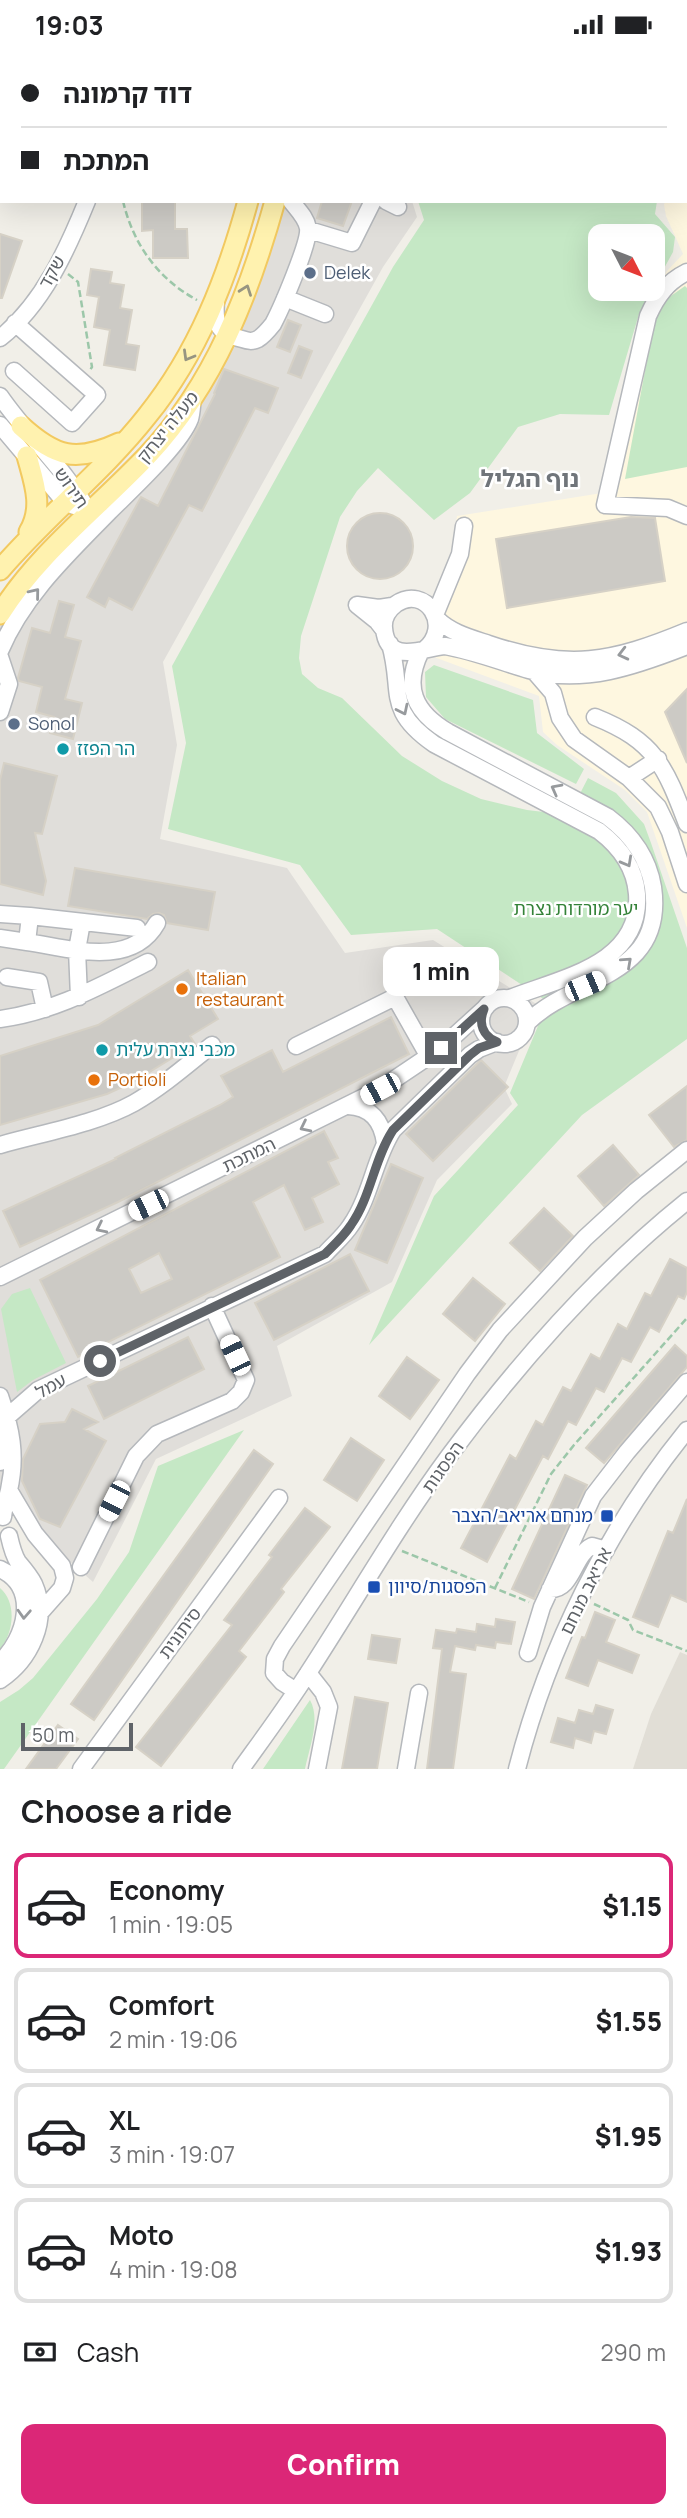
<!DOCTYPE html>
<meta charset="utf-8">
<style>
body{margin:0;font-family:Manrope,"Noto Sans Hebrew",sans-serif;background:#f6f6f6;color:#202124;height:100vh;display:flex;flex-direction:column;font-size:26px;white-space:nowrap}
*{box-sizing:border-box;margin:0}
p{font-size:23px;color:#757577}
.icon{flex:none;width:38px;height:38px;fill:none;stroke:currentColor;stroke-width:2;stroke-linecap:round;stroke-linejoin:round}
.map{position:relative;height:1720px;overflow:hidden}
.panel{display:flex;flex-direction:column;background:#fff;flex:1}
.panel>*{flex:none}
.guide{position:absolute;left:0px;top:0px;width:688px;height:154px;box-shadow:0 7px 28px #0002;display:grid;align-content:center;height:154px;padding:0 21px;background:#fff}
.needle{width:46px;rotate:132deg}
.controls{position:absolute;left:588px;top:175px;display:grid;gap:14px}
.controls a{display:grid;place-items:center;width:77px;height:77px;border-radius:14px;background:#fff;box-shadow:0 7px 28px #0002;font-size:35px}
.scale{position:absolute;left:21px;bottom:18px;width:112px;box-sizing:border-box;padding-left:7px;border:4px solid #5f6368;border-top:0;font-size:19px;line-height:24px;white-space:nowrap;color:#5f6368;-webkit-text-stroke:5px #fff;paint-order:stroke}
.end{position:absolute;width:32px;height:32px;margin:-16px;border:9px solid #5f6368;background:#fff;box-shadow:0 0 0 4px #fff}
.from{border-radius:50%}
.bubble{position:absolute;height:49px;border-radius:14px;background:#fff;box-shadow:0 7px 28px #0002;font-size:23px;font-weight:800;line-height:49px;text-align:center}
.car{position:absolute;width:21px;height:42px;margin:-21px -10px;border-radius:9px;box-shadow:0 0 5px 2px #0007;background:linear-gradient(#fff 24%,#345 0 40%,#fff 0 76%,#345 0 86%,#fff 0)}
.guide b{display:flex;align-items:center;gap:24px;height:66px;font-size:26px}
.guide b+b{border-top:2px solid #e0e0e0}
.guide i{width:18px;height:18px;background:#202124}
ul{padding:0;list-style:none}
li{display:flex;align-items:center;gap:21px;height:105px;margin:0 14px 10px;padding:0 7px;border:4px solid #e0e0e0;border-radius:14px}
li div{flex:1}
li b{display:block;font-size:26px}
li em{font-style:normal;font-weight:800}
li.current{border-color:#db2777}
li>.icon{width:63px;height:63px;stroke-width:1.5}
h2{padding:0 21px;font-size:32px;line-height:84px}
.pay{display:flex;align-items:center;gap:18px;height:77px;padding:0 21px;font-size:26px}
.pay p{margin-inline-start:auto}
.cta{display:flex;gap:14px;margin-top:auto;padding:14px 21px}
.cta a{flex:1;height:80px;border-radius:14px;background:#db2777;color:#fff;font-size:28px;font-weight:800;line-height:80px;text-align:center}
.status{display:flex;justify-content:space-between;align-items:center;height:49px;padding:0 35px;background:#fff;direction:ltr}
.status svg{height:19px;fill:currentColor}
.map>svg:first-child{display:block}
.commercial{fill:#fef7e0}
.industrial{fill:#e0deda}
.education{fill:#e1ded6}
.green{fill:#c5e8c5;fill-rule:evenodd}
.building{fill:#cccac5;stroke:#d6d1c6;stroke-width:2;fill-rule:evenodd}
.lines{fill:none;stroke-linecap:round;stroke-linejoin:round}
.minor-casing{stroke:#b5b8bc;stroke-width:19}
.major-casing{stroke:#f2c960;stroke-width:23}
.path{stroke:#9cc7a9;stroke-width:2.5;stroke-dasharray:7 3.5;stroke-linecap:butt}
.minor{stroke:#fff;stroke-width:16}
.major{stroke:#fff2af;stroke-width:19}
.oneway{stroke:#979581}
.oneway2{stroke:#979a9d}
.route{stroke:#5f6368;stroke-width:9}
.service-dot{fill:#5c6f8a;stroke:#fff;stroke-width:2.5}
.culture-dot{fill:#0f9aa8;stroke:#fff;stroke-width:2.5}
.food-dot{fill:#e8710a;stroke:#fff;stroke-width:2.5}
.transit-dot{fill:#1a4fb4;stroke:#fff;stroke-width:2.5}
.labels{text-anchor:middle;stroke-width:5;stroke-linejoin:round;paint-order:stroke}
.street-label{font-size:18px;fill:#5f6368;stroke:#fff}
.service-label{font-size:18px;fill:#4e5e75;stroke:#fff;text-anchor:start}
.culture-label{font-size:18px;fill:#0d838f;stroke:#fff;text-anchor:start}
.park-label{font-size:18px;fill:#348238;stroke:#fff}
.food-label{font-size:18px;fill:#c56008;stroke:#fff;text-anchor:start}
.transit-label{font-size:18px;fill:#164399;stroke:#fff;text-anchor:end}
.district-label{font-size:24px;font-weight:bold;fill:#70757a;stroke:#fff}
</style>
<div class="status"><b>19:03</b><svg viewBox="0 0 49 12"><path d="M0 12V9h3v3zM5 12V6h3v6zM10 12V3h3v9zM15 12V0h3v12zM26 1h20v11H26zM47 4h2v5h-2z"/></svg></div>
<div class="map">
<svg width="687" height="1720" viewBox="0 0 687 1720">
<rect width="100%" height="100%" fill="#f1efe8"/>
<path class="commercial" d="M600 0H687V879L647 763 625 741 557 696 543 683 539 647 434 608 457 467 602 444 643 274 667 222 683 205 666 167 664 156 665 152H686V2Z"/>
<path class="industrial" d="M284 152H412L417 168 383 218 163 613 177 696 160 790 287 819 345 904 433 891 538 956 504 1038 512 1055 437 1131 392 1233 277 1297 292 1347 156 1410 93 1533 66 1509 40 1482 28 1465 0 1455V577L13 551 178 387Z"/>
<path class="education" d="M680 1603 687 1606V1720H633L651 1665Z"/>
<path class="green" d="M418 152H657L655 165 675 188 673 203 639 265 609 366 560 365 518 378 470 444 434 471 378 419 357 442 340 468 301 587 299 609 302 625 318 639 342 649 402 707 442 732 481 750 527 761 569 766 588 729 616 744 644 775 651 794 687 899V990L582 1066 369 1296 434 1147 518 1056 510 1044 548 953 437 880 351 886 300 816 168 780 186 694 172 617 393 218 424 171ZM600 187H653V240H600Z
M685 237 687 239V418L625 430 654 273 668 249Z
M434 616 533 651 537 684 584 720 576 735 445 670 426 648 425 623Z
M30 1239 66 1314 33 1331 17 1343 1 1260 12 1245Z
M244 1381 4 1720H0V1653L19 1641 33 1629 97 1550 129 1503 158 1417Z
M0 1539C17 1553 14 1584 0 1600Z
M310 1651C321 1671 309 1699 305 1720H263Z"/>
<path class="building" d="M142 152H175V180H187L188 209H153V181L142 182Z
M322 152H352L343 177 317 169Z
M0 185 22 192 2 249H0Z
M91 220 112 223 110 234 124 236 120 259 132 261 126 295 139 297 135 321 104 316 110 281 94 278 99 248 87 246Z
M288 271 301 276 290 303 277 298Z
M299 297 312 302 301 329 288 324Z
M224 320 278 339 268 364 255 359 202 462 189 456 132 561 109 549 105 558 87 548 141 448 158 457 215 345 214 344Z
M347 497a33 33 0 1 1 66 0a33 33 0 1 1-66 0Z
M631 468 655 469 665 532 507 559 496 490Z
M59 552 74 556 65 588 81 592 65 650 82 654 73 690 50 684 54 668 36 663 42 638 19 632 18 629 32 579 50 584Z
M687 640V714L665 663Z
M4 714 57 727 42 785 35 784 46 832 43 846 0 835V731Z
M75 819 215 843 208 881 167 874 164 866 159 864 153 865 147 870 68 857Z
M431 911 439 932 406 946 398 925Z
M188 921 218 970 190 987 195 995 133 1033 107 1045 0 1076V1007L98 976Z
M391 968 409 1005 118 1153 20 1198 3 1162 116 1110 115 1109 220 1056 233 1048 221 1027 272 1001 283 1023Z
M481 1011 508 1038 433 1112 406 1085Z
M687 1037V1091L674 1098 649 1066Z
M324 1082 338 1109 328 1113 339 1135 312 1149 323 1173 305 1181 284 1136 253 1153 280 1208 78 1308 40 1231ZM159 1204 172 1230 141 1244 129 1220Z
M613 1096 639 1126 604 1157 578 1127Z
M391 1115 423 1129 387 1214 355 1201Z
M544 1159 573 1187 540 1222 510 1194Z
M350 1205 369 1242 274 1291 255 1254Z
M670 1210 687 1219V1243L684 1250 678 1247 659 1283 650 1278 631 1313 622 1309 604 1343 596 1339 576 1376 568 1372 548 1410 543 1407 487 1513 461 1499 510 1406 516 1410 536 1372 543 1376 563 1338 571 1342 591 1305 600 1310 618 1275 627 1280 645 1244 651 1247Z
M473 1229 505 1255 475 1292 443 1265Z
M188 1288 204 1320 104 1370 88 1337Z
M675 1296 687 1307V1318L604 1414 586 1399Z
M407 1308 439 1331 410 1370 379 1347Z
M72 1360 98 1373 84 1380 106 1392 60 1478 40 1470 22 1432 23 1410 40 1375 65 1373Z
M351 1389 384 1411 357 1452 324 1431Z
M254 1401 273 1415 94 1671 71 1655Z
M565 1426 587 1436 534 1550 512 1540Z
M687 1450V1553L671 1546 658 1578 633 1568 668 1482 673 1484Z
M305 1459 330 1478 281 1540 284 1543 239 1602 246 1608 161 1717 136 1698 232 1576 224 1571 272 1508 269 1506Z
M595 1563 615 1571 606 1593 639 1606 632 1624 598 1611 588 1637 566 1629 582 1588 585 1589Z
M496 1570 515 1573 511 1595 496 1593 495 1599 476 1596 475 1601 455 1597 450 1623 466 1625 453 1720H427L442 1600 433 1599 436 1581 456 1584 457 1580 476 1583 477 1575 495 1578Z
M372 1586 400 1590 396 1614 368 1610Z
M355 1648 388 1654 377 1720H342Z
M596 1656 613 1661 606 1685 594 1682 591 1694 575 1689 573 1699 551 1693 558 1669 575 1674 579 1661 593 1665Z
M58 1676 78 1690 56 1720H26Z"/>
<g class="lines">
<g class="minor-casing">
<path id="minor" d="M116 0 117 2
M686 9 687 8
M686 107 687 108
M386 152 398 158
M309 181 352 194 373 152
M687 223C667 233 657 247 648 267L605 456 668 459 687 467
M285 249 325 265
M216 252C214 276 219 285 242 290 248 292 252 293 258 290 263 287 269 280 273 275 281 260 310 193 308 179 306 168 297 160 291 152
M0 289C43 255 67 201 87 152
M14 322 72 374 97 346 15 274
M0 347C28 388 67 421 89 464
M0 376 65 453 74 457
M435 566 460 505 464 477
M437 570C451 584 471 589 489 595 568 622 612 613 687 582
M384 581 377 572 357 556 379 559 392 557
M390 595C404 643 384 660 434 695L599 782C620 798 635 818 637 845 642 915 561 929 510 949
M424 601C454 577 425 535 396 555 388 561 383 569 384 579 387 617 423 599 445 597 474 602 501 613 529 621 583 636 636 617 687 597
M0 602C23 547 68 505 109 463 130 442 180 396 190 370 192 363 192 355 193 349
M421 602C403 638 414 663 448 683L608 768C632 786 648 808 653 838 666 929 575 927 528 973
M0 608 9 635 0 663
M534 622 553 644 560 669 574 690 629 729 658 758 670 783 687 835
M595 668C655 692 665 717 687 775
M629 729 658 710
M0 865 30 867 27 893 0 889
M30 867 137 879
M27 893C69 899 131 920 157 874
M7 928 39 933 45 960
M79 948 77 901 82 873
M481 972a23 23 0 1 1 46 0a23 23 0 1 1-46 0Z
M0 970C54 963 100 937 148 913
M296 997 395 948 429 1008
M348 1057C371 1058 382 1072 385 1094
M0 1096C42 1084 96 1075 134 1054 162 1038 187 1016 212 996
M0 1228 380 1040 441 999 484 960
M0 1347C11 1379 17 1406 9 1441 7 1450 4 1458 3 1468
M7 1368 38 1341 325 1205C333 1196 344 1187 351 1176 371 1147 374 1110 393 1081L470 1006 479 1000 497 993
M0 1374V1413
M9 1441 35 1485 62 1517 65 1529 62 1539 39 1565
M81 1518 136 1407 157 1385 232 1352 241 1343 246 1331 212 1257
M0 1520C40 1538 26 1590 0 1613
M550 1540C573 1541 573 1506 592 1497L606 1501
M528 1604 542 1558 593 1447 627 1403 687 1333
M308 1624 323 1643 329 1658 317 1720
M0 1631C30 1611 50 1571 34 1535 30 1527 24 1520 18 1513 13 1505 11 1496 9 1487
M296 1642 282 1633 274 1624 275 1610 282 1597 467 1325 500 1281 585 1189 636 1142 687 1101
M81 1720 279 1449
M241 1720C264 1688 287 1657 308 1624 355 1552 398 1476 449 1407 519 1313 596 1225 687 1152
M406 1720 419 1644
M517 1720C548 1599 608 1478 687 1381"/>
</g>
<g class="major-casing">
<path id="major" d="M274 2V0
M302 2V0
M21 377C55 408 76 414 119 394
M27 407C34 433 44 458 29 483
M0 521C46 467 103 423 147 367 198 304 227 229 248 152
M0 565C38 504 99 458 148 406 215 334 249 245 275 152"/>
</g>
<path class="path" d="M123 152C133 195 158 230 197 251
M68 225 78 233 92 318 90 321
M402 1502 529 1553
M495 1539 551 1425 574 1396 687 1269
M594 1555 628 1571 633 1581 687 1602"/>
<use href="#minor" class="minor"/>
<use href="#major" class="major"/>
</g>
<defs><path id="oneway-chevron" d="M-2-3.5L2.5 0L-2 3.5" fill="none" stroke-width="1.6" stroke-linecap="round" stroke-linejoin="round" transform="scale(1.75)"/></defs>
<g class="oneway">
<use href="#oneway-chevron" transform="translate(246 241) rotate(-70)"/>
<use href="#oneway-chevron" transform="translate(188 307) rotate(120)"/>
</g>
<g class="oneway2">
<use href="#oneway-chevron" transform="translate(35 544) rotate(-51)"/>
<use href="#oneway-chevron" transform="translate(623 605) rotate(166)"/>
<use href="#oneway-chevron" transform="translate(403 661) rotate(64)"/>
<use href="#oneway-chevron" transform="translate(556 740) rotate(-152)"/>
<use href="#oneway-chevron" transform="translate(627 813) rotate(61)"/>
<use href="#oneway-chevron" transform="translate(627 913) rotate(-42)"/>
<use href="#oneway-chevron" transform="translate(305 1078) rotate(154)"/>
<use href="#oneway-chevron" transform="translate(101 1179) rotate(154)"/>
<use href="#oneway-chevron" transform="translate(24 1565) rotate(93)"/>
</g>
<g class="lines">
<path class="route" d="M100 1312 325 1205C334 1196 344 1187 351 1176 371 1148 374 1110 393 1081L470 1006 479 999 497 993C483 987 478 975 484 960L441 999"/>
</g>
<g class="service-dot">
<circle cx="310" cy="224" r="7"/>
<circle cx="14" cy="675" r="7"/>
</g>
<g class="culture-dot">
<circle cx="63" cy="700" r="7"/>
<circle cx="102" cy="1001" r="7"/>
</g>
<g class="food-dot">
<circle cx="182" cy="940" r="7"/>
<circle cx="94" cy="1031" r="7"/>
</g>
<g class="transit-dot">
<rect x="600" y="1460" width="14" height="14" rx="3.5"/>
<rect x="367" y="1531" width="14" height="14" rx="3.5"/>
</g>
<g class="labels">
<g class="street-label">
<text transform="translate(52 223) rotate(-61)" y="6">שקד</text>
<text transform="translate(168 378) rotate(-51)" y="6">מעלה יצחק</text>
<text transform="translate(71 439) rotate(55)" y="6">תירוש</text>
<text transform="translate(249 1106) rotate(-26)" y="6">המתכת</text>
<text transform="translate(51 1337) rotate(-29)" y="6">עמל</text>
<text transform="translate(443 1418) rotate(-55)" y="6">הפסגות</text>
<text transform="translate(586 1542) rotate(-64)" y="6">אריאב מנחם</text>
<text transform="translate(180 1584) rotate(-54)" y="6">סיתונית</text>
</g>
<g class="service-label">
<text x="324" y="230">Delek</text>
<text x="28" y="681">Sonol</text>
</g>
<g class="culture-label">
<text x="77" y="706">הר הפזז</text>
<text x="116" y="1007">מכבי נצרת עלית</text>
</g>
<g class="park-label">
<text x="576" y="866">יער מורדות נצרת</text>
</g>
<g class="food-label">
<text x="196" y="936">Italian<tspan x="196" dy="21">restaurant</tspan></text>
<text x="108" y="1037">Portioli</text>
</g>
<g class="transit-label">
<text x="593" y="1473">מנחם אריאב/הצבר</text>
<text x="388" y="1544" text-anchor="start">הפסגות/סיוון</text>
</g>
<g class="district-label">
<text x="530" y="438">נוף הגליל</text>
</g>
</g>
</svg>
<div class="controls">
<a><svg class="needle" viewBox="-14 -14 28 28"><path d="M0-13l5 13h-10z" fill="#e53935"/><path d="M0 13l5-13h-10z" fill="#757577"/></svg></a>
</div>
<div class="scale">50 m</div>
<i class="end from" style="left:100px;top:1312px"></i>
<i class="end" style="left:441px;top:999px"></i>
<div class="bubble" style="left:383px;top:898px;width:116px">1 min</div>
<i class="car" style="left:585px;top:937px;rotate:67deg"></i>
<i class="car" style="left:380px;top:1040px;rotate:242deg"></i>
<i class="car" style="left:148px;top:1156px;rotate:244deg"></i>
<i class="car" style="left:235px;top:1306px;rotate:335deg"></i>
<i class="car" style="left:114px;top:1452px;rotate:207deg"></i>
<div class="guide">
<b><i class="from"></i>דוד קרמונה</b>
<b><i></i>המתכת</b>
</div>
</div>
<section class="panel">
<h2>Choose a ride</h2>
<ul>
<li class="current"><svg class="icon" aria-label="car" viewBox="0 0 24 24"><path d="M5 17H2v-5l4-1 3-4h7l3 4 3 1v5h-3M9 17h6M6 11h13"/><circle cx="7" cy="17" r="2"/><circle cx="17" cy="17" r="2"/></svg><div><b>Economy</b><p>1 min · 19:05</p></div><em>$1.15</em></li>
<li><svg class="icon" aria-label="car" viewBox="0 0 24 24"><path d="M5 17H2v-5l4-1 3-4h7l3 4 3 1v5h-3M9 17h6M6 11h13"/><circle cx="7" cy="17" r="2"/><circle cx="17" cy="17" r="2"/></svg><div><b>Comfort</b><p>2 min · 19:06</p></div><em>$1.55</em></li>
<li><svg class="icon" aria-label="car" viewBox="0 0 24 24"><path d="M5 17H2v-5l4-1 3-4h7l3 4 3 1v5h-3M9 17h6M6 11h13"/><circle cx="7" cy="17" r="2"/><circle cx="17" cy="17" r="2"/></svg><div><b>XL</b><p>3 min · 19:07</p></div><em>$1.95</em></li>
<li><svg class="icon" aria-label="car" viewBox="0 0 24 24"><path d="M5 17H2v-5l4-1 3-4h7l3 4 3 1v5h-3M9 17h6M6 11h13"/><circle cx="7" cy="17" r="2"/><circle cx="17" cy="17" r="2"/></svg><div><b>Moto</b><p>4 min · 19:08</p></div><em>$1.93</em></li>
</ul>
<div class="pay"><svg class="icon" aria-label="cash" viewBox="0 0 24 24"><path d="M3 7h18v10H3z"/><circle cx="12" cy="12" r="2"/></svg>Cash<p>290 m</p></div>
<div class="cta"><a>Confirm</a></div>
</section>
